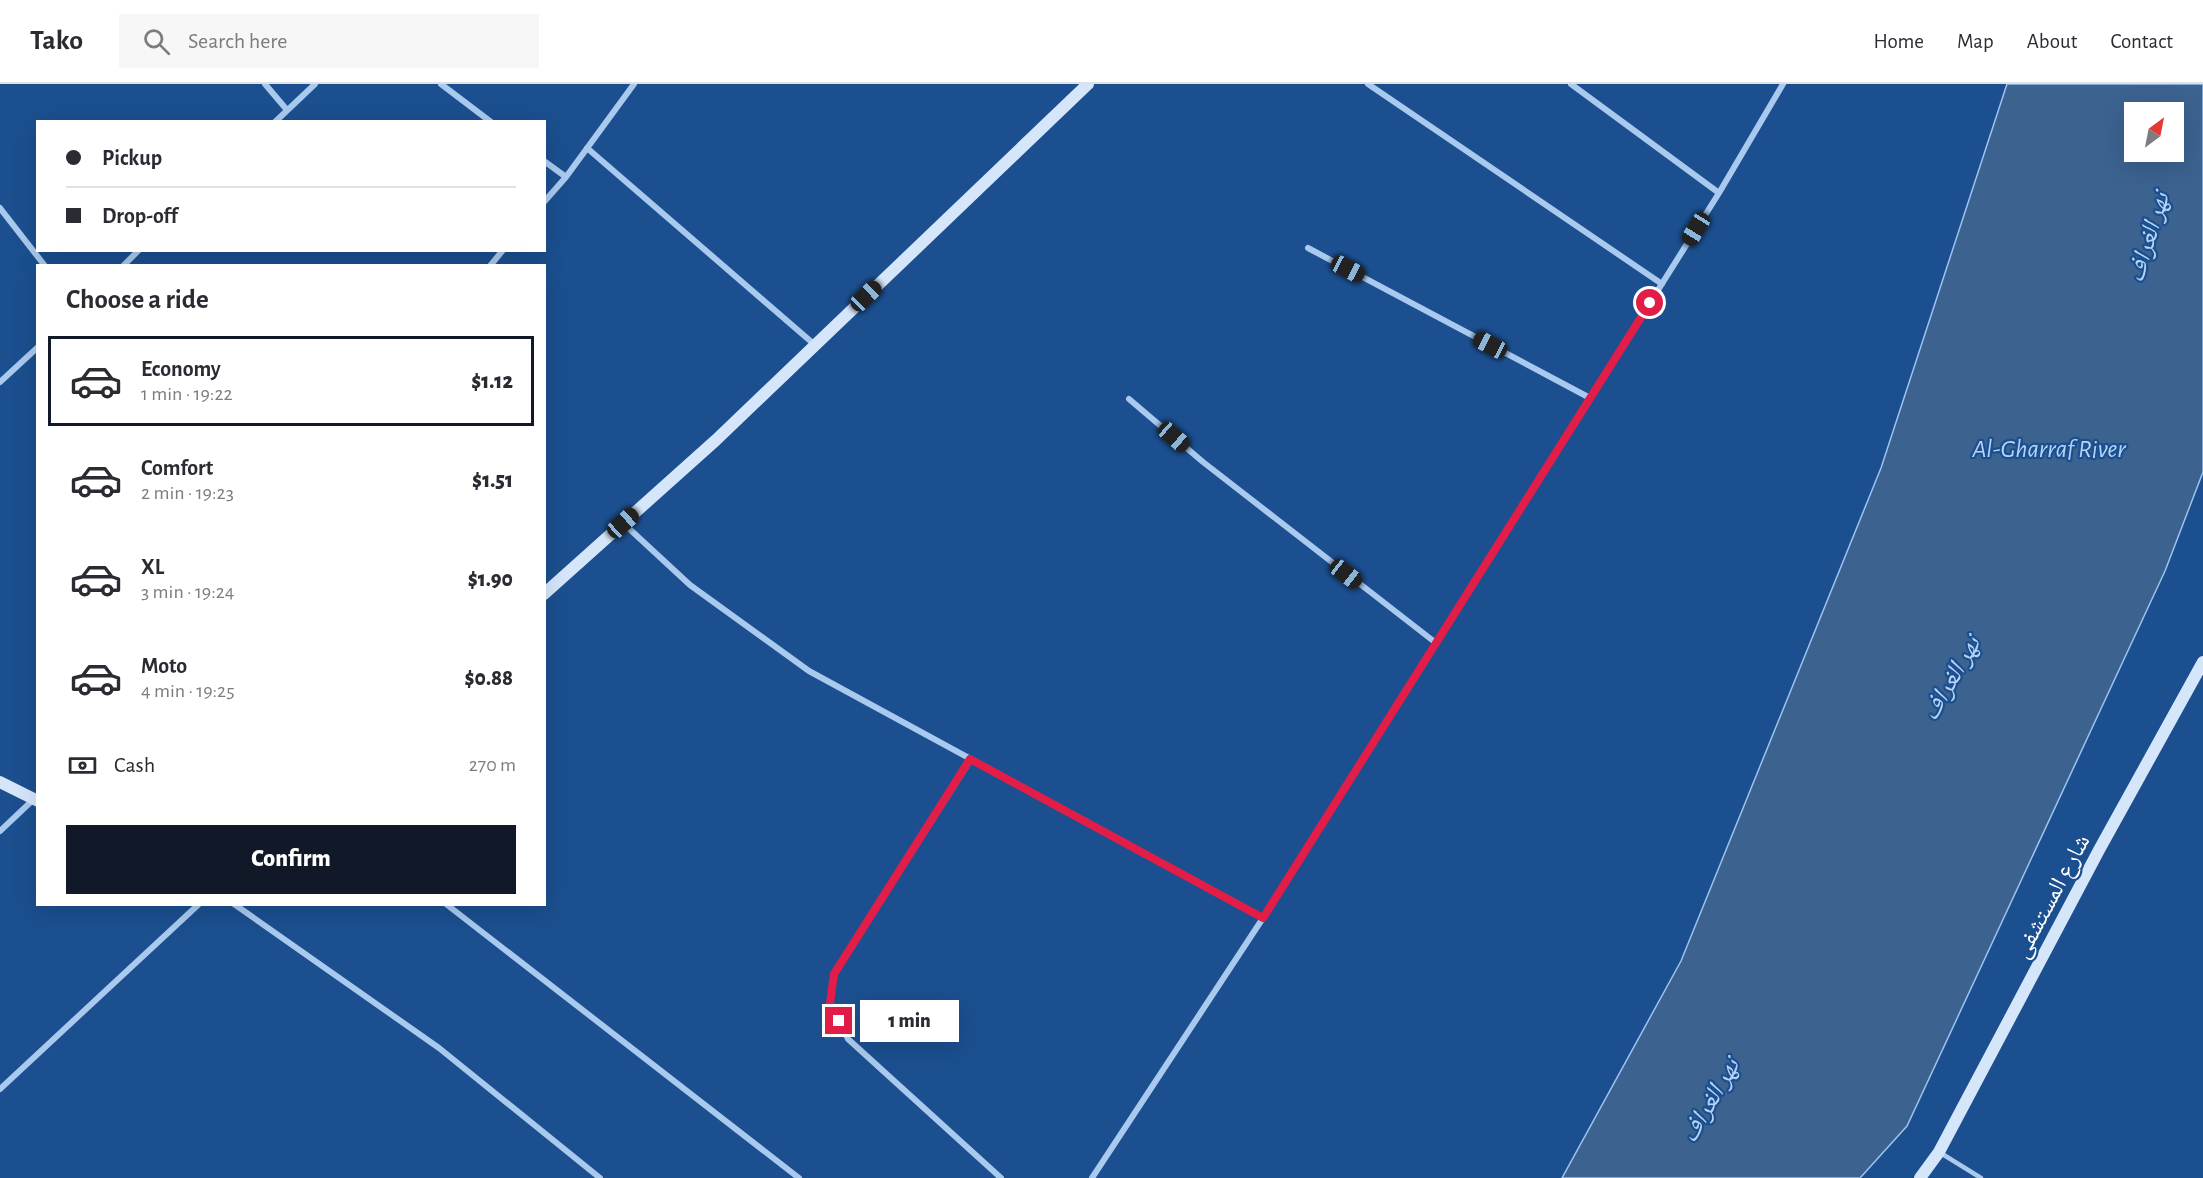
<!DOCTYPE html>
<meta charset="utf-8">
<style>
body{margin:0;font-family:"Alegreya Sans","Noto Naskh Arabic",sans-serif;background:#f7f7f7;color:#2b2b33;height:100vh;display:flex;flex-direction:column;font-size:22px;white-space:nowrap}
*{box-sizing:border-box;margin:0}
p{font-size:20px;color:#7c7c81}
.icon{flex:none;width:33px;height:33px;fill:none;stroke:currentColor;stroke-width:2;stroke-linecap:round;stroke-linejoin:round}
.map{position:relative;flex:1;overflow:hidden}
.details{position:absolute;left:36px;top:180px;width:510px;height:642px;display:flex;flex-direction:column;background:#fff;border-radius:0px;box-shadow:0 6px 24px #0002}
.details>*{flex:none}
.guide{position:absolute;left:36px;top:36px;width:510px;height:132px;border-radius:0px;box-shadow:0 6px 24px #0002;display:grid;align-content:center;height:132px;padding:0 30px;background:#fff}
.needle{width:39px;rotate:32deg}
.controls{position:absolute;left:2124px;top:18px;display:grid;gap:12px}
.controls a{display:grid;place-items:center;width:60px;height:60px;border-radius:0px;background:#fff;box-shadow:0 6px 24px #0002;font-size:30px}
.end{position:absolute;width:27px;height:27px;margin:-14px;border:8px solid #e11d48;background:#fff;box-shadow:0 0 0 3px #fff}
.from{border-radius:50%}
.bubble{position:absolute;height:42px;border-radius:0px;background:#fff;box-shadow:0 6px 24px #0002;font-size:20px;font-weight:800;line-height:42px;text-align:center}
.car{position:absolute;width:18px;height:36px;margin:-18px -9px;border-radius:8px;box-shadow:0 0 4px 2px #0007;background:linear-gradient(#222 24%,#8ab4d8 0 40%,#222 0 76%,#8ab4d8 0 86%,#222 0)}
.guide b{display:flex;align-items:center;gap:21px;height:57px;font-size:22px}
.guide b+b{border-top:2px solid #e1e1e2}
.guide i{width:15px;height:15px;background:#2b2b33}
ul{padding:0;list-style:none}
li{display:flex;align-items:center;gap:18px;height:90px;margin:0 12px 9px;padding:0 18px;border:3px solid transparent;border-radius:0px}
li div{flex:1}
li b{display:block;font-size:22px}
li em{font-style:normal;font-weight:800}
li.on{border-color:#111827}
li>.icon{width:54px;height:54px;stroke-width:1.5}
h2{padding:0 30px;font-size:27px;line-height:72px}
.pay{display:flex;align-items:center;gap:15px;height:66px;padding:0 30px;font-size:22px}
.pay p{margin-inline-start:auto}
.action{display:flex;gap:12px;margin-top:auto;padding:12px 30px}
.action a{flex:1;height:69px;border-radius:0px;background:#111827;color:#fff;font-size:24px;font-weight:800;line-height:69px;text-align:center}
header{display:flex;align-items:center;gap:36px;box-sizing:border-box;height:84px;padding:0 30px;background:#fff;border-bottom:2px solid #e1e1e2}
header strong{font-size:28px}
nav{display:flex;gap:33px;margin-inline-start:auto;font-size:21px}
.search{width:420px;height:54px;background:#f7f7f7;display:flex;align-items:center;gap:15px;box-sizing:border-box;padding:0 21px;border-radius:0px;color:#7c7c81;font-size:22px}
.map>svg:first-child{display:block}
.water{fill:#3c6290;stroke:#9cc4f0;stroke-width:1.5;fill-rule:evenodd}
.lines{fill:none;stroke-linecap:round;stroke-linejoin:round}
.lane{stroke:#a9c9ee;stroke-width:4.5}
.street{stroke:#a9c9ee;stroke-width:6}
.secondary{stroke:#d6e6fa;stroke-width:12}
.route{stroke:#e11d48;stroke-width:8}
.labels{text-anchor:middle;stroke-width:4.5;stroke-linejoin:round;paint-order:stroke}
.street-label{font-size:24px;fill:#fff;stroke:#1b4f8f}
.water-label{font-size:26px;font-style:italic;fill:#b5d3f5;stroke:#1b4f8f}
</style>
<header>
<strong>Tako</strong>
<div class="search"><svg class="icon" aria-label="search" viewBox="0 0 24 24"><circle cx="10" cy="10" r="6"/><path d="M15 15l6 6"/></svg>Search here</div>
<nav><a>Home</a><a>Map</a><a>About</a><a>Contact</a></nav>
</header>
<div class="map">
<svg width="2203" height="1094" viewBox="0 0 2203 1094">
<rect width="100%" height="100%" fill="#1b4f8f"/>
<path class="water" d="M2007 0H2203V388L2165 487 1907 1042 1860 1094H1562L1681 877 1881 384ZM2134 28H2174V68H2134Z"/>
<g class="lines">
<path class="lane" d="M1939 1068 1981 1094"/>
<path class="street" d="M265 0 287 26
M441 0 491 38
M1368 0 1662 200
M1571 0 1719 109
M275 38 315 0
M587 64 815 261
M544 77 566 93
M544 118 566 93 634 0
M0 124 45 182
M1308 164 1590 314
M123 182 139 166
M490 182 503 166
M0 298 38 263
M1129 315 1203 378 1436 559
M623 439 690 501 809 587 1263 834
M971 675 834 890 830 919 848 955 1001 1094
M0 747 35 714
M234 820 439 964 600 1094
M446 820 799 1094
M0 1005 199 820
M1092 1094 1263 834 1719 109 1783 0"/>
<path class="secondary" d="M544 510 716 356 1088 0
M0 698 38 717
M1920 1094 1939 1068 2099 766 2203 578"/>
</g>
<g class="lines">
<path class="route" d="M839 937 830 919 834 890 970 675 1263 834 1650 219"/>
</g>
<g class="labels">
<g class="street-label">
<text transform="translate(2051 812) rotate(-62)" y="8">شارع المستشفى</text>
</g>
<g class="water-label">
<text transform="translate(2147 153) rotate(-73)" y="9">نهر الغراف</text>
<text x="2049" y="373">Al-Gharraf River</text>
<text transform="translate(1950 594) rotate(-60)" y="9">نهر الغراف</text>
<text transform="translate(1709 1016) rotate(-60)" y="9">نهر الغراف</text>
</g>
</g>
</svg>
<div class="controls">
<a><svg class="needle" viewBox="-14 -14 28 28"><path d="M0-13l5 13h-10z" fill="#e53935"/><path d="M0 13l5-13h-10z" fill="#7c7c81"/></svg></a>
</div>
<i class="end from" style="left:1650px;top:219px"></i>
<i class="end" style="left:839px;top:937px"></i>
<div class="bubble" style="left:860px;top:916px;width:99px">1 min</div>
<i class="car" style="left:1696px;top:145px;rotate:212deg"></i>
<i class="car" style="left:1348px;top:185px;rotate:118deg"></i>
<i class="car" style="left:866px;top:212px;rotate:46deg"></i>
<i class="car" style="left:1490px;top:261px;rotate:298deg"></i>
<i class="car" style="left:1174px;top:353px;rotate:131deg"></i>
<i class="car" style="left:623px;top:439px;rotate:48deg"></i>
<i class="car" style="left:1346px;top:490px;rotate:128deg"></i>
<div class="guide">
<b><i class="from"></i>Pickup</b>
<b><i></i>Drop-off</b>
</div>
<section class="details">
<h2>Choose a ride</h2>
<ul>
<li class="on"><svg class="icon" aria-label="car" viewBox="0 0 24 24"><path d="M5 17H2v-5l4-1 3-4h7l3 4 3 1v5h-3M9 17h6M6 11h13"/><circle cx="7" cy="17" r="2"/><circle cx="17" cy="17" r="2"/></svg><div><b>Economy</b><p>1 min · 19:22</p></div><em>$1.12</em></li>
<li><svg class="icon" aria-label="car" viewBox="0 0 24 24"><path d="M5 17H2v-5l4-1 3-4h7l3 4 3 1v5h-3M9 17h6M6 11h13"/><circle cx="7" cy="17" r="2"/><circle cx="17" cy="17" r="2"/></svg><div><b>Comfort</b><p>2 min · 19:23</p></div><em>$1.51</em></li>
<li><svg class="icon" aria-label="car" viewBox="0 0 24 24"><path d="M5 17H2v-5l4-1 3-4h7l3 4 3 1v5h-3M9 17h6M6 11h13"/><circle cx="7" cy="17" r="2"/><circle cx="17" cy="17" r="2"/></svg><div><b>XL</b><p>3 min · 19:24</p></div><em>$1.90</em></li>
<li><svg class="icon" aria-label="car" viewBox="0 0 24 24"><path d="M5 17H2v-5l4-1 3-4h7l3 4 3 1v5h-3M9 17h6M6 11h13"/><circle cx="7" cy="17" r="2"/><circle cx="17" cy="17" r="2"/></svg><div><b>Moto</b><p>4 min · 19:25</p></div><em>$0.88</em></li>
</ul>
<div class="pay"><svg class="icon" aria-label="cash" viewBox="0 0 24 24"><path d="M3 7h18v10H3z"/><circle cx="12" cy="12" r="2"/></svg>Cash<p>270 m</p></div>
<div class="action"><a>Confirm</a></div>
</section>
</div>
